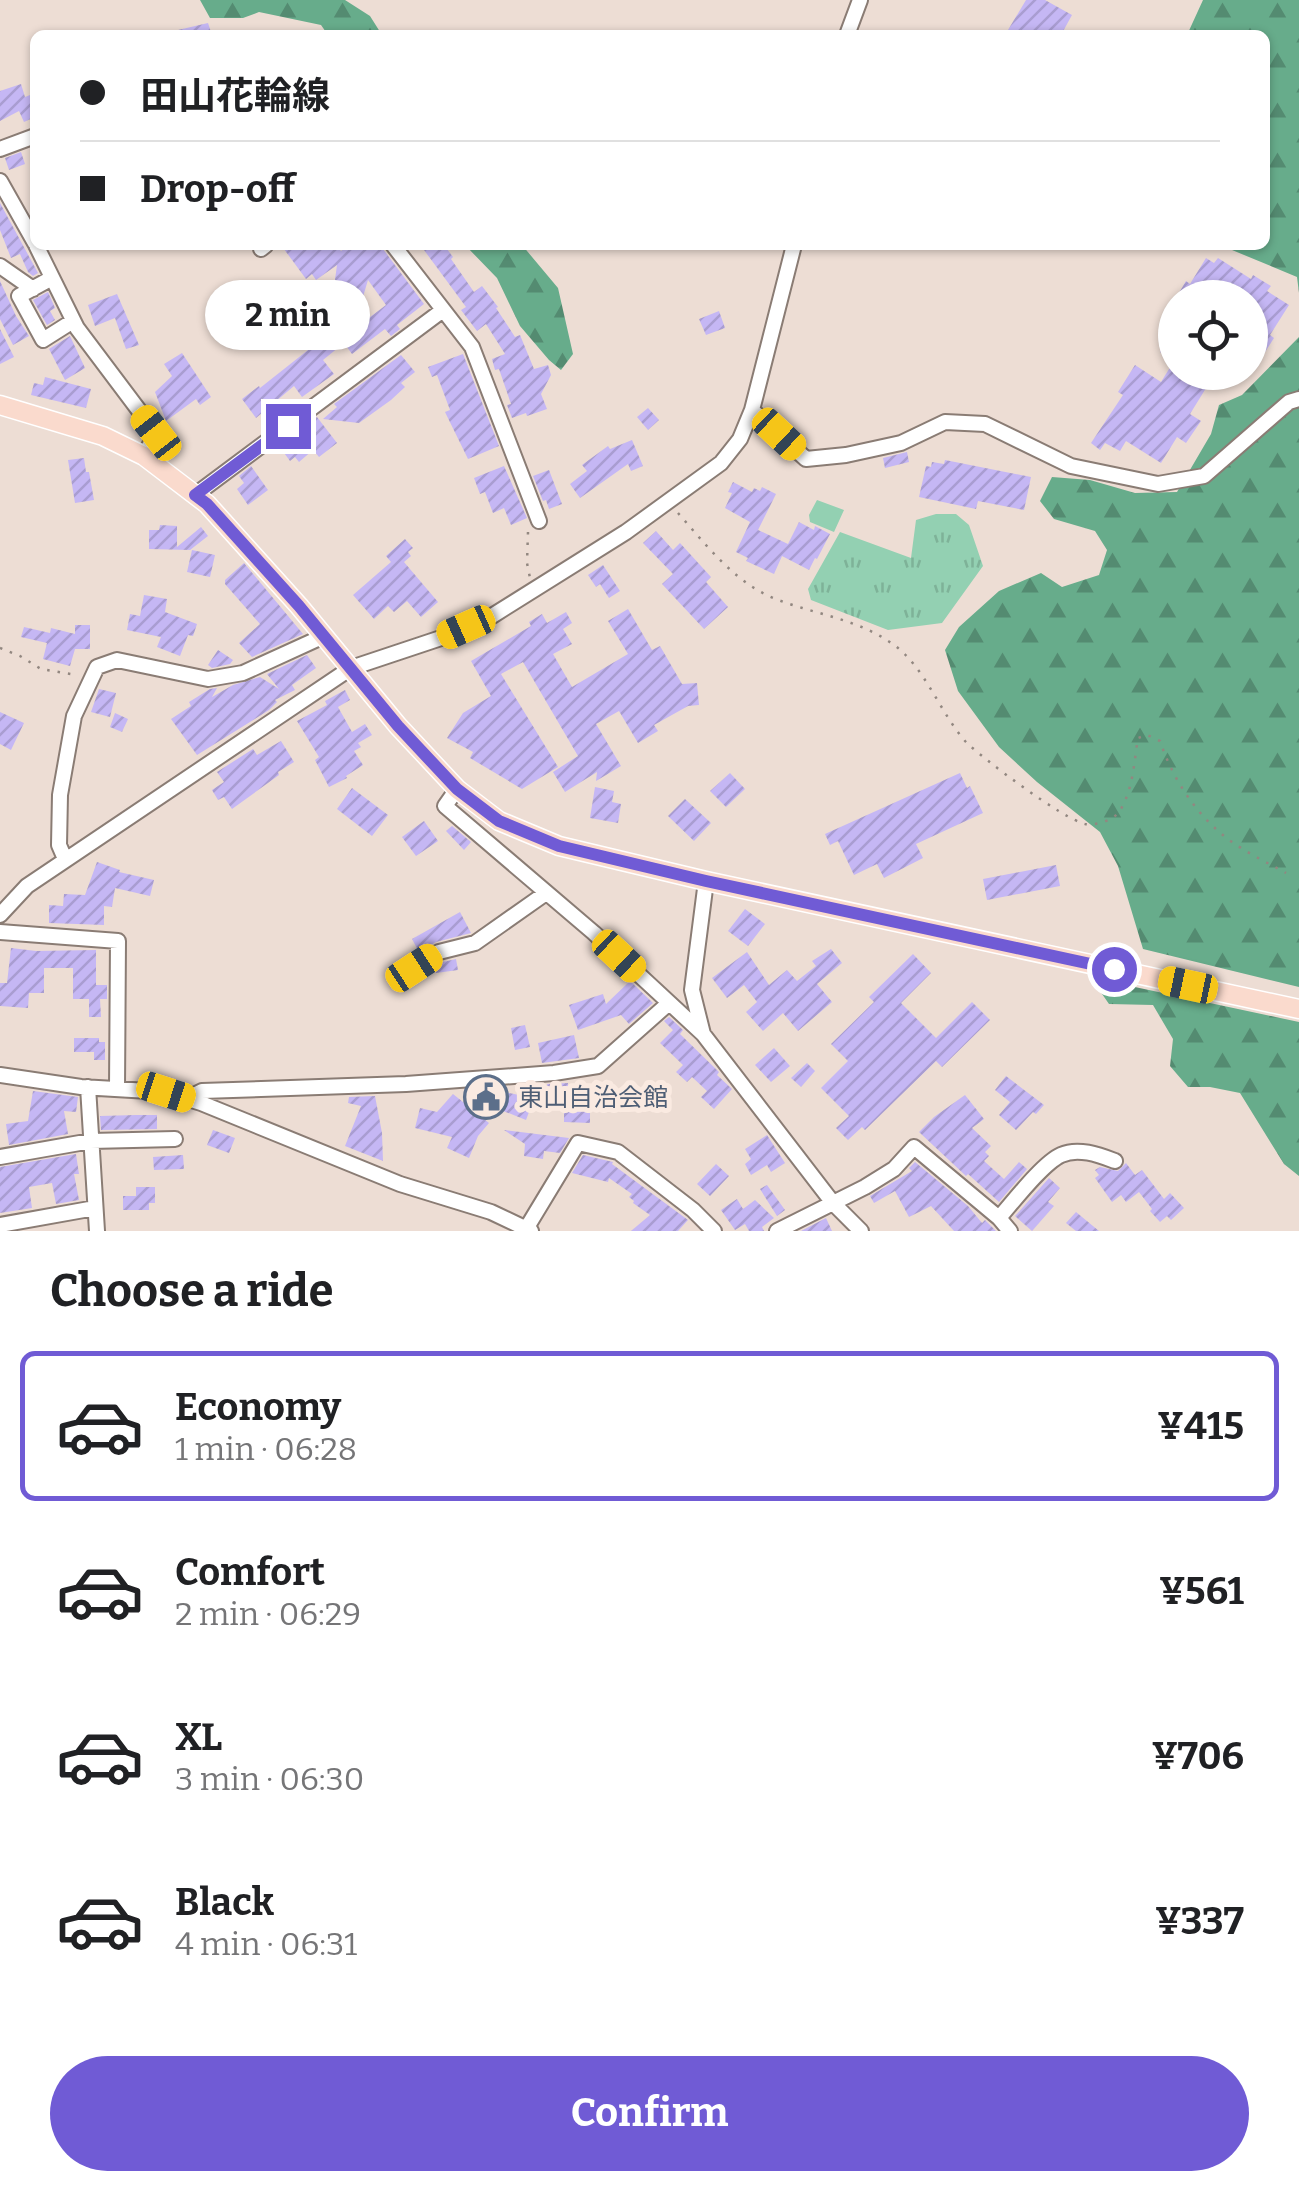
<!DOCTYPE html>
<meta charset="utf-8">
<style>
body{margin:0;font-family:Bitter,"Noto Sans JP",serif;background:#f2f2f2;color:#202124;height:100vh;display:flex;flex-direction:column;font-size:38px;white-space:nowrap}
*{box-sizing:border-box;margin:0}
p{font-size:32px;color:#757577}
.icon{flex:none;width:55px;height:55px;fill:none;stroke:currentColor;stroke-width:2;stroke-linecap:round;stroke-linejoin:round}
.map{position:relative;height:1231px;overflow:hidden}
.drawer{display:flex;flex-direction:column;background:#fff;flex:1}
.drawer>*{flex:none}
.hud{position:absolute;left:30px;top:30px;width:1240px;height:220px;border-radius:15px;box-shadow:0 2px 8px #0004;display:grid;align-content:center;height:220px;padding:0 50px;background:#fff}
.tools{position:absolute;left:1158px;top:280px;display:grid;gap:20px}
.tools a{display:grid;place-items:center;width:110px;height:110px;border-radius:50%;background:#fff;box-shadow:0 2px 8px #0004;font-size:50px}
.end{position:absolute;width:45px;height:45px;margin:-22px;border:12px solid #705bd5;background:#fff;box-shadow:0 0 0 5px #fff}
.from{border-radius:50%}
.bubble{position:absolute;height:70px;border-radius:35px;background:#fff;box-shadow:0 2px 8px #0004;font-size:32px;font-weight:700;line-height:70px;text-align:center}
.car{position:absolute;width:30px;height:60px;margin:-30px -15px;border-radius:12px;box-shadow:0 0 8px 2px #0007;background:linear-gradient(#f5c518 24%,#345 0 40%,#f5c518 0 76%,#345 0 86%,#f5c518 0)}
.hud b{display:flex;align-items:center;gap:35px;height:95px;font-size:38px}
.hud b+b{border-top:2px solid #e0e0e0}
.hud i{width:25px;height:25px;background:#202124}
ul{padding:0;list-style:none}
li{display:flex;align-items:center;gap:30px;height:150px;margin:0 20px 15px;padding:0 30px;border:5px solid transparent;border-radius:15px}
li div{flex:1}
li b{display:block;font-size:38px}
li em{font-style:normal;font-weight:700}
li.selected{border-color:#705bd5}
li>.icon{width:90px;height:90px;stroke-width:1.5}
h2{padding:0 50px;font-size:45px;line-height:120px}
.cta{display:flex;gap:20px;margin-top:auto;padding:20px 50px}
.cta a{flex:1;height:115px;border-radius:60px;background:#705bd5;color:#fff;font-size:40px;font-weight:700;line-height:115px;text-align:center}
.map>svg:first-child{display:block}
.grass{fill:url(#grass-tufts)}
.forest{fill:url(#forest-firs)}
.building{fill:url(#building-hatch);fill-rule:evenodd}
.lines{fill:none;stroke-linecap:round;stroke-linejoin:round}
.minor-casing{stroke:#8a7c74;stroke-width:18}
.major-casing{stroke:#fff;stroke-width:21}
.path{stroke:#928780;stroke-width:2.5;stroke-dasharray:2.5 8;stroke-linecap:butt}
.minor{stroke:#fff;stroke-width:14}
.major{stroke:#fadacd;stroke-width:18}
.route{stroke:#705bd5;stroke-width:12}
.labels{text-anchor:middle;stroke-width:10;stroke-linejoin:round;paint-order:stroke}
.service-label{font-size:25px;fill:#4e5e75;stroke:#faeae1;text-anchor:start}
</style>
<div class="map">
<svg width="1299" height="1231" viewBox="0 0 1299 1231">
<defs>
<pattern id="grass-tufts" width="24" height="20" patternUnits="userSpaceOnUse" patternTransform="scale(2.5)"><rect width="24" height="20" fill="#93d0b2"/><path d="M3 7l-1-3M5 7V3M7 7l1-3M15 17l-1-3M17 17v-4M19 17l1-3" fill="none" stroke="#7eb298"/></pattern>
<pattern id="forest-firs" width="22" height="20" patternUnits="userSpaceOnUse" patternTransform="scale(2.5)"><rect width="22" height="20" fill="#67ac8b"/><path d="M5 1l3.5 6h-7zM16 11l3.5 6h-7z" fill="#548b71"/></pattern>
<pattern id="building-hatch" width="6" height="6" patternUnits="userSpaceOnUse" patternTransform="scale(2.5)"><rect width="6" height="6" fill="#c5b7f4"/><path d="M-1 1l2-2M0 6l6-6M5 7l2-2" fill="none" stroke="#a99dd1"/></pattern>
</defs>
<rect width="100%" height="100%" fill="#edddd4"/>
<path class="grass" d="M817 500 844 510 834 532 810 522 809 515Z
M936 514H956L969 525 983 566 942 623 888 630 811 600 808 589 840 532 911 558 916 520Z"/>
<path class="forest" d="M200 0H345L370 16 382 35H328L321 25 259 12 243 18H210Z
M1203 0H1299V293L1297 277 1220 245H1265V35H1187Z
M465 245H522L558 288 573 354 561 370 549 360 520 326 497 278Z
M1299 337V987L1143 949 1118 866 1100 832 1037 782 999 747 958 691 945 650 959 627 999 591 1041 573 1062 587 1099 575 1107 550 1095 531 1054 519 1040 501 1052 477 1090 480 1135 493 1177 492 1211 434 1219 405 1242 395Z
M1102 980 1299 1022V1176L1284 1164 1240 1093 1210 1087H1188L1170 1066 1173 1039 1153 1005 1109 1004 1100 991Z"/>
<path class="building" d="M1026 0H1045L1072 15 1061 35H1005Z
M208 23 212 35H178V30Z
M21 84 25 97 35 93V117L24 122 19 111 0 121V91Z
M21 152 25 164 9 170 5 158Z
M0 203 38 273 33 276 28 272 20 254 11 258 0 230Z
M281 245H336L341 251 349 245H380L424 304 397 325 400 329 391 336 385 329 352 354 344 343 323 360 334 374 302 397 294 386 256 418 242 399 259 386 260 388 327 335 322 328 334 287 337 265 316 280 312 274 306 279ZM368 280 386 305 353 330Z
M431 245H444L453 257 451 259 474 292 482 286 498 307 496 308 515 337 520 335 534 369 548 365 551 375 541 394 547 409 527 416 526 413 512 418 507 405 511 404 499 369 495 370 492 359 505 354 486 324 477 331 461 310 466 307 424 250Z
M1206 258 1214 263 1218 258 1251 279 1253 275 1261 280 1271 286 1267 291 1289 305 1270 335 1274 338 1258 363 1250 358V298H1176L1186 281 1190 284Z
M0 281 16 316 29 336 13 345 0 319Z
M48 292 55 308 50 311 55 320 47 325 33 300Z
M117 294 139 345 126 349 115 318 95 326 88 305Z
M719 311 725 328 706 335 699 319Z
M0 329 14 357 0 364Z
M1175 330V372H1216L1190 414 1201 421 1186 443 1177 437 1161 463 1126 441 1120 451 1105 443 1100 450 1091 443 1123 395 1118 392 1135 365 1161 382 1174 361 1160 352Z
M70 336 85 368 65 380 49 349Z
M182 353 211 397 200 405 196 399 166 421 155 392 172 376 164 364Z
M463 354 499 446 468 459 445 412 450 410 437 375 432 377 428 367Z
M401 355 415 372 401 383 405 387 391 400 359 423 323 419 337 407 334 404Z
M45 377 91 389 86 408 31 395 34 383 43 385Z
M648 408 659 420 648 430 637 417Z
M317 417 337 443 319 457 313 450 299 462 295 457 290 461 279 446Z
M632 440 643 466 631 471 628 464 580 498 570 484 587 471 582 465 608 446 610 449Z
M907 452 909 462 885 468 883 458Z
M84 458 86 472H89L94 500 75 503 68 460Z
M945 460 1031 477 1024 510 978 501 976 509 919 497 926 466 931 467 932 462 944 464Z
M251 466 268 490 248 505 237 489 244 483 239 476Z
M504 466 527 518 511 525 504 508 493 513 485 492 480 494 474 478Z
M549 470 562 504 549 509 546 500 543 501 533 476Z
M733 482 752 492 754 488 760 491 762 487 776 494 758 530 788 544 799 522 814 530 815 526 830 534 817 559 815 558 809 570 782 556 774 574 746 561 748 558 736 552 750 522 725 508 732 493 728 492Z
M160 525 177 526V547L201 527 208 536 190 550 149 549V530H159Z
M656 531 673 550 680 543 711 577 706 582 728 607 704 629 662 584 673 574 643 543Z
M405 539 413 548 408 552 411 556 404 562 438 602 421 617 407 601 394 612 388 606 374 619 353 595 391 562 386 556Z
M192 550 215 555 210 577 187 572Z
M244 563 303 634 252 657 239 643 260 624 225 584V580Z
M603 565 620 591 609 598 600 584 596 587 588 575Z
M144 595 167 599 165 612 197 624 193 636 188 635 180 656 157 647 161 637 127 630 130 614 140 616Z
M628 609 652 650 660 646 682 684 697 683 699 705 688 706 654 725 658 731 638 743 619 711 596 724 621 766 596 781 597 772 565 792 553 772 578 756 523 662 501 674 558 767 522 789 470 758 473 752 447 738 463 713 491 696 471 661 531 626 529 622 542 614 547 623 566 612 572 623 563 629 572 644 553 654 572 687 628 654 608 621Z
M75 625H90V649H75L70 666 43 659 47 643 21 637 24 627 50 633 51 628 75 634Z
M218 650 233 660 230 664 212 668 208 665Z
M307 655 316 668 292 685 295 690 275 700 277 702 269 710 197 755 171 719 191 706 189 702 210 689 217 688 212 697 233 685 260 677 279 689 267 674Z
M99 689 116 693 110 717 91 712Z
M345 690 350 700 338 707 352 732 365 724 372 735 358 743 361 747 354 751 363 765 346 776 347 778 329 787 315 760 319 757 297 721 327 705 325 701Z
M0 712 24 723 11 750 0 744Z
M115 713 128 719 122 732 110 727Z
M281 741 294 762 278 772 279 775 232 809 224 797 218 800 212 790 224 782 217 772 253 749 257 755Z
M730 773 745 789 726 807 710 791Z
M960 773 967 788 970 786 983 813 916 844 923 858 884 878 877 864 854 875 838 841 830 845 825 834Z
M595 787 614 791 612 802 621 804 618 823 590 818Z
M352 788 388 815 372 836 337 809Z
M685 799 711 823 694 841 668 816Z
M424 821 438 841 416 856 402 837Z
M452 826 471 842 464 850 446 831Z
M97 862 120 870 119 872 154 880 150 896 115 888 112 907 104 906V925L49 923V905L63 906 64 894 85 895Z
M1056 865 1060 886 987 900 983 879Z
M745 909 765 924 748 946 728 931Z
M460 912 471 933 436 942 419 952 412 939Z
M11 948 36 951 96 950V985H107V999H100L101 1017H89V999H73V968H44V993H29L28 1008 0 1006V983H7Z
M831 949 842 963 817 984 832 1002 798 1031 783 1013 763 1031 746 1012 757 1002 744 985 727 998 712 978 747 952 769 985 787 970 797 981 816 966 812 961Z
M913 954 931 973 901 1003 936 1038 972 1002 990 1020 942 1067 936 1061 865 1130 862 1127 848 1140 836 1128 849 1116 821 1088 848 1061 831 1044 874 1002 869 997Z
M456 959 458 970 436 973 435 967 443 962Z
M630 981 653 1003 629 1024 621 1015 578 1030 569 1005 603 994 606 1004Z
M669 1017 683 1030 680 1034 719 1072 717 1075 732 1089 714 1109 701 1097 707 1091 692 1077 687 1082 676 1072 683 1065 660 1043 673 1030 664 1021Z
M525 1025 530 1047 515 1050 511 1028Z
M574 1035 579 1058 542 1063 538 1043Z
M74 1038H99V1042H105V1060H94V1052H74Z
M774 1048 790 1066 771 1082 755 1065Z
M807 1063 815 1071 801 1087 791 1078Z
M1006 1076 1044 1105 1036 1114 1033 1112 1016 1130 999 1115 1010 1102 995 1090Z
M568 1083V1098L584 1099V1107H590V1123L564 1122V1105L532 1104 526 1120 468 1097 470 1090 488 1089 519 1095 524 1086 549 1096 547 1084Z
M33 1091 78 1097 76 1112 64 1111 68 1134 9 1145 6 1124 28 1121Z
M453 1094 489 1123 478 1136 469 1158 447 1148 452 1137 415 1128 420 1108 437 1112Z
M965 1095 984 1119 972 1128 991 1146 985 1152 989 1156 984 1161 1004 1179 1019 1162 1027 1169 999 1202 968 1174 966 1176 919 1132 934 1117Z
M375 1096 382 1133 383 1161 345 1146 361 1106 348 1103 349 1097Z
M136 1115H157V1129L101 1130 100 1116Z
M213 1130 235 1138 229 1153 207 1145Z
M504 1130 569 1138 560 1153 544 1151 543 1159 524 1156 525 1144Z
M767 1135 785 1163 771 1172 767 1165 751 1175 745 1164 751 1159 745 1149Z
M76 1154 79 1174H74L79 1200 56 1204 52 1183 29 1187 32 1208 0 1213V1167Z
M183 1155 184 1169 154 1170 153 1157Z
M583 1155 613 1162 612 1164 688 1220 678 1231H631L650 1215 633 1203 634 1201 629 1197 632 1194 609 1178 608 1182 572 1173Z
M915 1162 968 1206 982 1223 985 1220 996 1231H954L931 1206 909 1217 895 1191 874 1203 870 1196 912 1171 909 1168Z
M1126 1163 1135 1175 1142 1170 1164 1199 1170 1193 1184 1208 1171 1220 1167 1216 1160 1222 1150 1211 1152 1209 1139 1192 1126 1202 1121 1195 1112 1202 1095 1178 1099 1175 1095 1170 1100 1167 1118 1171Z
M716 1164 729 1176 710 1196 697 1184Z
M1049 1178 1060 1188 1048 1202 1054 1206 1032 1231 1015 1216Z
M767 1185 785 1210 777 1216 760 1189Z
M136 1187H155V1203H149V1210H123V1196H136Z
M737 1199 743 1209 755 1200 774 1218 762 1227 764 1231H749L745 1224 735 1230 721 1210Z
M1076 1212 1099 1231H1076L1066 1223Z
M826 1218 832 1231H801Z"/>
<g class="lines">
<g class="minor-casing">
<path id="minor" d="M847 35 860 0
M0 149 35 136
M0 181 35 243
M36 245 77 328 156 433 144 456
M393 245 472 347 539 521
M261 249 266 245
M0 266 33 289
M52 278 19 296 43 340 73 321
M752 410 806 459 846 455 901 443 945 422 985 424 1071 466 1158 484 1204 476 1289 402 1299 399
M195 495 443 310
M457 789 445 806 594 933 703 1034 833 1203 861 1231
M65 859 59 845 60 795 74 716 97 667 117 660 208 679 243 673 324 636
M0 915 27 886 351 668 441 638 492 616 626 532 721 463 740 439 752 410 794 245
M0 932 118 941 117 1089
M414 968 439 952 475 943 546 893
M703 1034 692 990 706 881
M0 1075 81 1087 166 1092 201 1103 400 1184 491 1212 531 1231
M88 1087 97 1231
M186 1099 202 1091 406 1084 554 1073 598 1066 669 1003
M0 1157 91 1141 175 1139
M999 1218C1013 1202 1043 1163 1061 1155 1078 1147 1099 1155 1115 1161
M0 1225 95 1208
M526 1229 578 1143 618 1152 693 1210 714 1231
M777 1231 865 1187 894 1169 914 1147 999 1218 1010 1231"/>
</g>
<g class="major-casing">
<path id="major" d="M0 405 103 436 144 456 207 504 299 606 398 726 457 789 499 821 559 846 706 881 1299 1009"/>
</g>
<path class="path" d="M678 513C708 547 737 586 781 601 819 615 860 620 894 645 925 667 940 713 966 742 983 759 1063 819 1085 824 1096 826 1113 820 1119 812 1133 791 1134 762 1138 738L1147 735 1160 741C1173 780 1198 818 1232 842 1249 854 1268 863 1286 873
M528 532 527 563 530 578
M0 648 20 656 41 669 77 675"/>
<use href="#minor" class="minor"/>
<use href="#major" class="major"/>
</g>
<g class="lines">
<path class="route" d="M288 426 195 495 207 504 299 606 398 726 457 789 499 821 559 846 706 881 1114 969"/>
</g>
<defs>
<g id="civic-ring" transform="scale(2.25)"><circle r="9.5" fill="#faeae1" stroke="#5c6f8a" stroke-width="1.5"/><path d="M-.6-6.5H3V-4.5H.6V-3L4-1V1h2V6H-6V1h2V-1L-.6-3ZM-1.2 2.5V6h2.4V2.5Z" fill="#5c6f8a"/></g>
</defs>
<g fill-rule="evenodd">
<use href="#civic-ring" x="486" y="1097"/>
</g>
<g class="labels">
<g class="service-label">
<text x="518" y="1106">東山自治会館</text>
</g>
</g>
</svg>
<div class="tools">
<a><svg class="icon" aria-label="locate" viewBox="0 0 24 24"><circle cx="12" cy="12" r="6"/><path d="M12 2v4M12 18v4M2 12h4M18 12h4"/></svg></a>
</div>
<i class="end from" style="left:1114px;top:969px"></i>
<i class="end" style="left:288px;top:426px"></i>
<div class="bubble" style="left:205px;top:280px;width:165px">2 min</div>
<i class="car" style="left:156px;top:433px;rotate:322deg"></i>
<i class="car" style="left:779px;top:434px;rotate:133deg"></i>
<i class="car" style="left:466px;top:627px;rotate:246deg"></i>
<i class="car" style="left:619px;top:956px;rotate:133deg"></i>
<i class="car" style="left:414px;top:968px;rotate:57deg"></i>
<i class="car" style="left:1188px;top:985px;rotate:282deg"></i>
<i class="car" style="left:166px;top:1092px;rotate:108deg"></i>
<div class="hud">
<b><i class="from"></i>田山花輪線</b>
<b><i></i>Drop-off</b>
</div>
</div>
<section class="drawer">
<h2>Choose a ride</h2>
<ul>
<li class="selected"><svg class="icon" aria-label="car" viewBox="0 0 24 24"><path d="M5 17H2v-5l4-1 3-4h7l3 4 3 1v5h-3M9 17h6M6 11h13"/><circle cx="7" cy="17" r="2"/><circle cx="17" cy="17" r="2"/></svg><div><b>Economy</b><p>1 min · 06:28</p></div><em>¥415</em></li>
<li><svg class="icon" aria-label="car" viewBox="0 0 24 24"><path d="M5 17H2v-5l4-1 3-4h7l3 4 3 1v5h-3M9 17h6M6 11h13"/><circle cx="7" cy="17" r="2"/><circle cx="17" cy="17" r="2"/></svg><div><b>Comfort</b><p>2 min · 06:29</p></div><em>¥561</em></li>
<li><svg class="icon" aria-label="car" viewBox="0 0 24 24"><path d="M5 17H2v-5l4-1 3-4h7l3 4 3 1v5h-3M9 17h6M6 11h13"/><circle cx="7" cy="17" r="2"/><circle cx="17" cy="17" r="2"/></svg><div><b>XL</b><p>3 min · 06:30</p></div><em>¥706</em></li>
<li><svg class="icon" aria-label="car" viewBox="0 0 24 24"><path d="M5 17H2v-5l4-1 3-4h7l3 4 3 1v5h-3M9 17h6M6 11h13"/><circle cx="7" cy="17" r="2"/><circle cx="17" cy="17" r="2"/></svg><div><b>Black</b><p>4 min · 06:31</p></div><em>¥337</em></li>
</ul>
<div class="cta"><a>Confirm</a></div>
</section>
